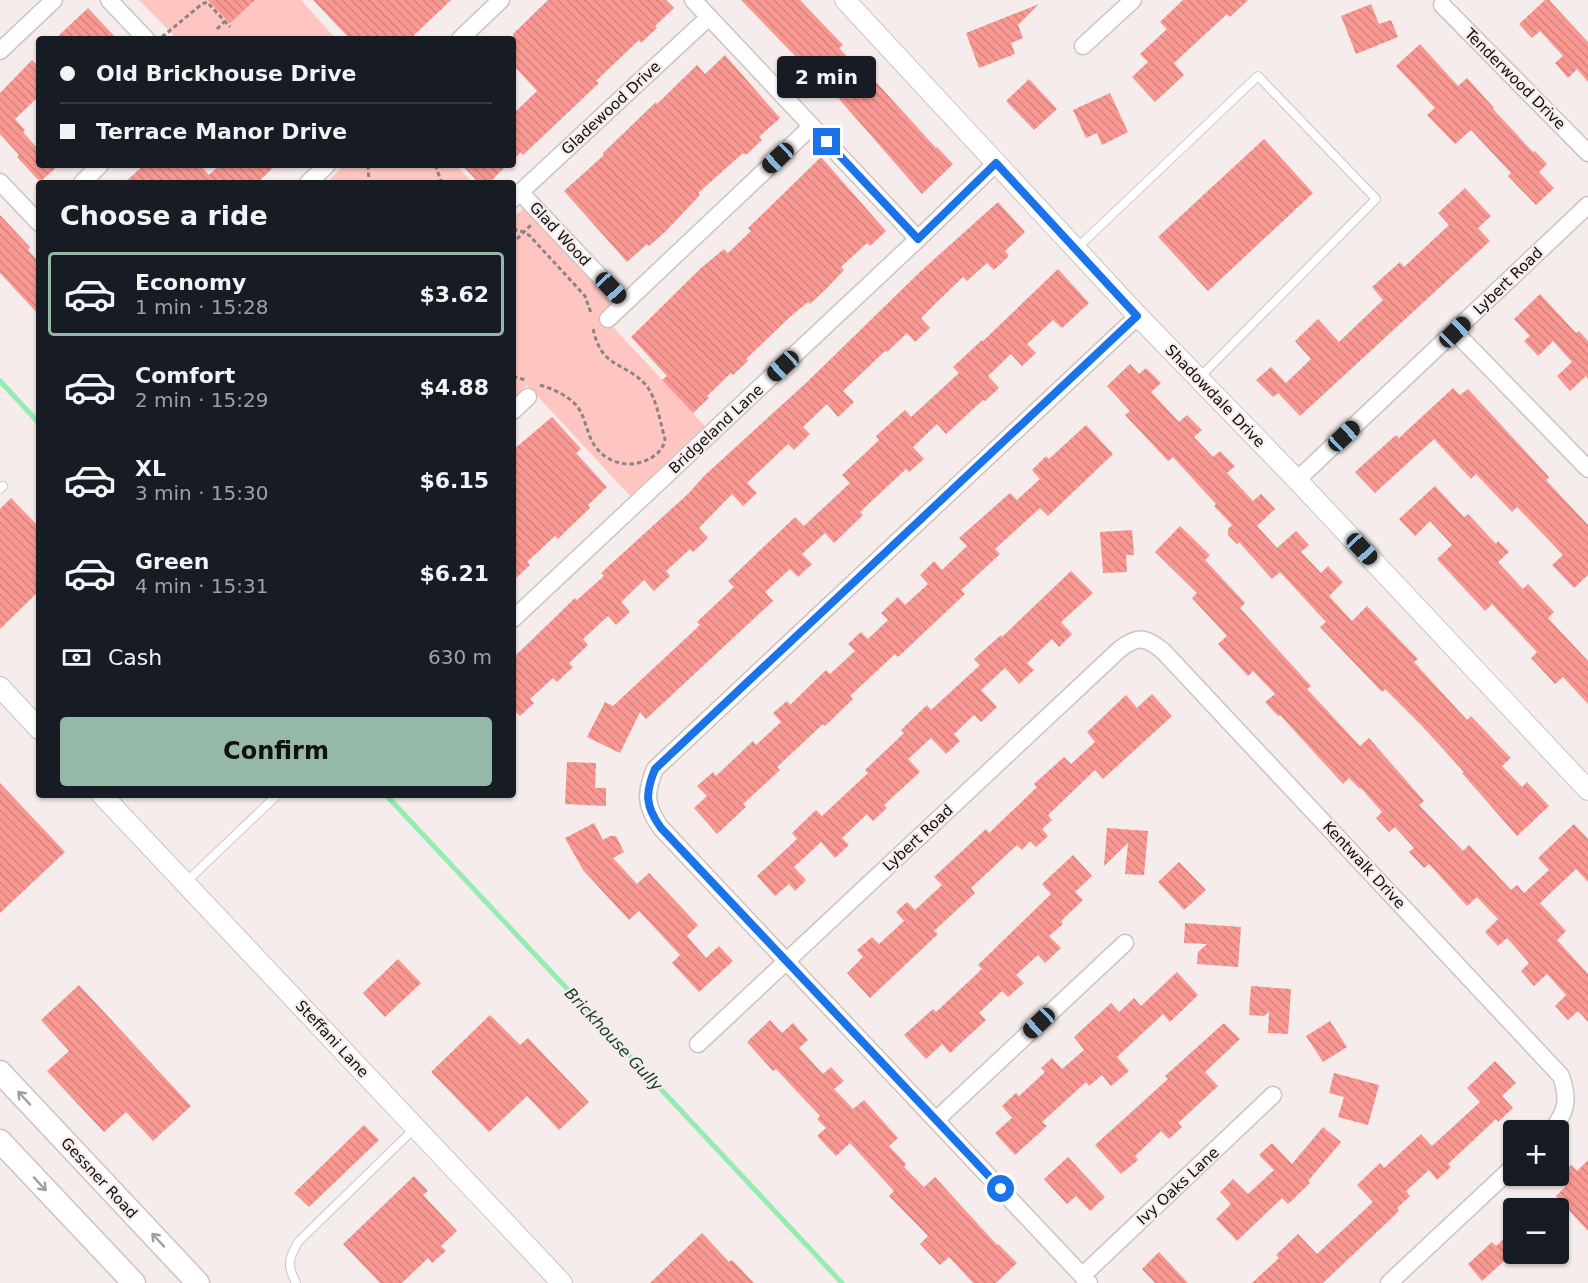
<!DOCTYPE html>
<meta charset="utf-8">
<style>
body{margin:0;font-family:"DejaVu Sans",sans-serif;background:#20242c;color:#f1f3f6;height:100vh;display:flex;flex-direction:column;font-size:22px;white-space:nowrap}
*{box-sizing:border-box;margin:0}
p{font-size:20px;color:#9ea1a6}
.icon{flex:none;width:33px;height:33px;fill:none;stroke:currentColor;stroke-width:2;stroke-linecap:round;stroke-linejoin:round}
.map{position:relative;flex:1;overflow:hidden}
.drawer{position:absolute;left:36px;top:180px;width:480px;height:618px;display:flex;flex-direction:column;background:#171b24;border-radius:6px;box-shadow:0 2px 4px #0004}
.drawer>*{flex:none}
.hud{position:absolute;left:36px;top:36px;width:480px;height:132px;border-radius:6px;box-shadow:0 2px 4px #0004;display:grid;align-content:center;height:132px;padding:0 24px;background:#171b24}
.tools{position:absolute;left:1503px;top:1120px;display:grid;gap:12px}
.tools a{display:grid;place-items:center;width:66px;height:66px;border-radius:6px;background:#171b24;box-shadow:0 2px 4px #0004;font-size:30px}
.end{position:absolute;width:27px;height:27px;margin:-14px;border:8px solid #1a73e8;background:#fff;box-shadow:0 0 0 3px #fff}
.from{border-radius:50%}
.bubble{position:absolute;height:42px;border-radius:6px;background:#171b24;box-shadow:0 2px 4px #0004;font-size:20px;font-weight:800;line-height:42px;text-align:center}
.car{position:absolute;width:18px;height:36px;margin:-18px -9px;border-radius:8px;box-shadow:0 0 4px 2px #0007;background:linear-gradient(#222 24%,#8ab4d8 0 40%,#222 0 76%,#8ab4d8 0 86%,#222 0)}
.hud b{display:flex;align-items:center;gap:21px;height:57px;font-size:22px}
.hud b+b{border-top:2px solid #363941}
.hud i{width:15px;height:15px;background:#f1f3f6}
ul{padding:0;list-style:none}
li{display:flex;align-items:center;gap:18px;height:84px;margin:0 12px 9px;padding:0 12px;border:3px solid transparent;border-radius:6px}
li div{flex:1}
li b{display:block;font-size:22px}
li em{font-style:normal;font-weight:800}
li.current{border-color:#95b9a6}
li>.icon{width:54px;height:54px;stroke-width:1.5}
h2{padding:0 24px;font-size:27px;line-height:72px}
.pay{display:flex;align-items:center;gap:15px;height:66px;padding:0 24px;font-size:22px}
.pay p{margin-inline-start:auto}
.cta{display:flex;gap:12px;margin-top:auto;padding:12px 24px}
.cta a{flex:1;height:69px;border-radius:6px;background:#95b9a6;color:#111;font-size:24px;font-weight:800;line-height:69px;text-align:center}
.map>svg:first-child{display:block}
.park{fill:#ffc6c1}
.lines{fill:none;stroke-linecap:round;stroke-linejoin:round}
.stream{stroke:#95ebb0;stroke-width:5}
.building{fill:url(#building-back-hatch)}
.service-casing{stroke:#ccc3c2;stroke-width:10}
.minor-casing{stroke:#ccc3c2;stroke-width:19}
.tertiary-casing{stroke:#ccc3c2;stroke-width:22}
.secondary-casing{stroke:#ccc3c2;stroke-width:25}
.path{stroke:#8b8484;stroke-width:3;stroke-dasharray:4.5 3;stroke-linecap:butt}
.service{stroke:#fff;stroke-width:8}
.minor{stroke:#fff;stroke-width:16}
.tertiary{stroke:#fff;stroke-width:20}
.secondary{stroke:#fff;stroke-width:22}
.oneway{stroke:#a09f9f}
.route{stroke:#1a73e8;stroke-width:8}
.labels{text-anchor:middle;stroke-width:4.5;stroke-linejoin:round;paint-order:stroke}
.street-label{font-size:15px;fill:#110e0e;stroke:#f5eceb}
.water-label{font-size:16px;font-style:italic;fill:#163a23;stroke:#f5eceb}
</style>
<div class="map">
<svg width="1588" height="1283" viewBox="0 0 1588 1283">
<defs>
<pattern id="building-back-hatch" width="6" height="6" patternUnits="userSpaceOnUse" patternTransform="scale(1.5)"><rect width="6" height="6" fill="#f99892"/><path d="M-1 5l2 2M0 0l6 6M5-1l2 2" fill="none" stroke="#d4827d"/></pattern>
</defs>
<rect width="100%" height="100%" fill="#f5eceb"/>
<path class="park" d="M139 0H301L336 39H177Z
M345 165H456L473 183H334L330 179Z
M525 207 614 303 602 315 705 426 630 496 527 385 513 398V218Z"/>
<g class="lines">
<path class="stream" d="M0 381 39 423
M386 795 842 1283"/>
</g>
<path class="building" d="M208 0H255L230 23Z
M313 0H451L410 39H350Z
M548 0H666L674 8 655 26 657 28 641 43 639 40 596 81 599 83 559 121 523 155 521 152 513 160V114L537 91 513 65V34Z
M741 0H800L843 45 839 48 862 73 865 70 936 148 937 147 953 164 922 194 833 92 831 94 812 73 810 75 796 60 798 59Z
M1183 0H1248L1230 17 1227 14 1174 63 1184 75 1155 102 1132 77 1148 62 1140 54 1167 29 1160 22Z
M1545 0H1549L1588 42V82L1577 69 1568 78 1555 63 1563 56 1540 31 1532 38 1519 24Z
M1039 4 1018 25 1023 38 1011 43 1015 54 979 68 966 33Z
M1371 4 1379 24 1391 20 1398 37 1356 54 1341 16Z
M88 8 117 39H55L71 24Z
M1420 44 1458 86 1467 78 1494 108 1493 109 1533 152 1535 151 1547 164 1539 172 1554 188 1536 205 1508 176 1511 173 1471 130 1455 144 1427 115 1435 108 1396 66Z
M725 55 780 118 759 137 762 140 746 155 743 153 698 193 700 195 665 232 649 246 647 244 627 262 564 191 604 155 603 153 656 102 657 104 697 65 705 74Z
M32 60 39 67V96L15 119 25 130 23 132 39 150V165H59L40 182 17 157 19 155 0 134V93Z
M1029 79 1057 109 1034 130 1006 101Z
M1110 93 1128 132 1102 145 1097 133 1086 138 1073 110Z
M1264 139 1313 193 1208 291 1158 237Z
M821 157 886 231 870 246 867 243 841 267 844 270 828 287 810 304 808 302 791 316 746 359 748 361 733 375 731 373 707 396 709 398 693 413 662 380 667 376 631 337 701 268 724 249 728 253 751 231 748 228Z
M144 165H200L209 175 220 165H276L257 183H124Z
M462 165H507L489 183H479Z
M1465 188 1491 216 1478 228 1490 241 1300 416 1278 393 1273 397 1256 380 1271 367 1286 383 1311 359 1295 341 1318 319 1339 342 1383 300 1372 287 1400 262 1404 267 1449 225 1438 213Z
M998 202 1025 232 1005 251 1009 256 994 270 987 263 967 281 963 277 939 300 921 318 930 328 915 342 907 333 887 352 885 351 843 391 854 402 838 417 827 404 803 427 810 434 794 450 788 444 747 483 757 493 743 506 732 494 699 528 708 538 693 552 690 549 666 571 670 576 654 591 644 580 621 602 630 612 616 625 608 616 583 639 588 645 569 663 573 667 557 682 553 678 530 699 534 703 520 716 513 709V658L575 598 577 600 604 576 601 573 689 493 704 476 806 383 921 271Z
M0 215 30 247 28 250 39 262V315L0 273Z
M1058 269 1089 303 1062 328 1053 320 1027 344 1036 353 1022 366 1011 354 988 376 999 388 985 401 983 400 946 434 937 424 913 447 924 459 909 472 906 469 860 512 863 515 834 543 825 533 802 554 812 564 798 577 790 569 765 592 773 601 646 719 640 712 620 753 587 737 605 702 613 706 700 625 697 622 734 587 728 581 795 517 804 526 850 483 842 475 879 440 876 436 905 410 911 417 959 373 953 367 982 340 983 341Z
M1540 294 1576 333 1579 331 1588 341V379L1586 376 1570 391 1557 376 1572 362 1553 341 1538 356 1524 341 1530 336 1514 319Z
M1130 364 1139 374 1146 368 1161 383 1151 392 1179 422 1187 415 1202 430 1194 437 1213 457 1220 451 1235 466 1227 473 1253 501 1261 494 1275 509 1257 526 1277 548 1296 531 1309 545 1301 552 1321 573 1328 566 1343 582 1329 596 1352 621 1367 606 1418 659 1414 662 1467 720 1471 716 1511 758 1502 766 1522 787 1527 782 1549 806 1517 836 1462 773 1464 772 1423 727 1385 689 1382 692 1320 627 1326 622 1280 572 1272 579 1239 542 1237 544 1228 535V529L1232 525 1214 506 1216 504 1173 457 1168 461 1125 415 1130 411 1107 386Z
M1453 388 1460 395 1468 389 1549 477 1546 480 1588 525V575L1574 588 1552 565 1563 555 1517 507 1512 512 1476 474 1471 479 1434 439 1375 493 1355 472 1396 435 1399 438Z
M552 417 581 449 576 453 607 487 588 505 590 508 569 528 558 539 555 536 527 562 530 565 513 581V450Z
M1086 425 1113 454 1048 516 1040 508 995 549 1000 554 961 590 965 594 898 657 895 654 850 696 853 699 825 726 823 724 777 767 780 770 743 804 746 807 717 834 694 808 707 796 697 786 713 772 716 776 753 741 756 745 781 722 773 713 787 701 790 705 826 670 830 674 855 651 848 644 861 632 868 639 888 620 881 613 898 597 905 605 928 584 920 575 934 561 942 570 967 546 959 538 1010 493 1017 500 1040 479 1032 470 1046 456 1049 459Z
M1435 486 1464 517 1468 514 1496 544 1498 541 1509 552 1498 562 1523 589 1528 584 1554 612 1548 618 1588 661V704L1563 677 1555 684 1531 658 1537 652 1492 604 1485 611 1437 559 1452 545 1430 521 1415 536 1399 519Z
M11 498 39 527V591L0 629V509Z
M1180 526 1210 555 1205 560 1245 603 1240 608 1311 686 1307 689 1360 746 1369 738 1424 801 1419 805 1463 851 1469 845 1511 890 1517 885 1524 893 1549 870 1538 858 1574 824 1588 839V882L1576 869 1540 903 1566 931 1557 940 1588 974V1022L1578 1011 1568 1020 1555 1006 1566 995 1547 974 1534 986 1521 971 1529 963 1507 938 1498 946 1485 932 1498 919 1477 897 1467 906 1429 864 1424 868 1409 852 1414 848 1395 827 1389 832 1376 818 1382 812 1361 788 1360 789 1349 778 1343 784 1280 715 1278 716 1265 702 1275 694 1253 671 1248 676 1218 644 1227 636 1192 598 1197 593 1155 552Z
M1132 530 1134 555H1126L1127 572 1103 573 1100 532Z
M1071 571 1093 593 1061 622 1072 634 1059 647 1052 639 1027 663 1034 670 1019 684 1005 668 981 690 997 707 981 722 974 715 954 734 960 741 946 754 931 738 908 759 920 772 884 805 887 808 873 821 867 814 842 838 849 845 835 858 821 842 794 867 806 880 795 891 789 884 775 896 757 876 797 839 792 833 816 810 822 816 868 773 865 770 904 733 901 730 927 705 931 710 980 665 974 659 1001 635 1002 637Z
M1152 694 1172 716 1103 779 1095 770 1048 815 1052 820 1042 829 1048 836 1036 847 1030 841 1022 850 1017 845 971 888 975 893 934 931 938 934 870 998 847 973 863 957 857 950 872 937 879 944 904 921 896 912 907 902 915 910 942 885 934 877 986 829 989 833 1037 787 1034 784 1064 757 1071 764 1095 742 1087 732 1126 695 1137 708Z
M567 762 596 763 595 788H606V806L565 804Z
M0 783 65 852 0 913Z
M594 823 603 840 610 836H616L624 852 613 858 637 884 649 873 698 925 687 936 706 958 719 946 733 961 699 992 672 963 680 955 639 911 629 920 583 870 565 838Z
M1107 828 1148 831 1144 875 1125 874 1128 843 1104 866Z
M1073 855 1092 876 1075 892 1083 900 1061 921 1063 924 1049 936 1061 948 1045 963 1038 955 1016 975 1024 983 1008 997 1002 991 979 1013 986 1020 950 1053 942 1044 926 1059 904 1035 933 1009 936 1012 982 969 978 965 1051 894 1042 884Z
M1179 862 1206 890 1184 910 1158 882Z
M1185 923 1241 927 1238 967 1197 964 1198 952 1207 944 1184 943Z
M398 959 421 983 385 1017 363 993Z
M1177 972 1198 995 1170 1022 1163 1014 1117 1057 1129 1071 1111 1086 1102 1075 1089 1086 1086 1082 1042 1122 1047 1126 1015 1155 995 1133 1012 1118 1002 1106 1016 1093 1019 1096 1045 1072 1041 1068 1052 1058 1062 1069 1084 1050 1074 1037 1111 1003 1119 1012 1134 998 1141 1006Z
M79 985 191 1106 153 1141 126 1112 104 1132 47 1071 69 1051 41 1020Z
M1251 986 1291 989 1288 1034 1268 1033 1269 1012 1264 1016 1249 1015Z
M490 1015 520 1045 528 1038 589 1102 559 1130 527 1096 489 1132 431 1072Z
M770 1020 782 1033 793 1023 808 1040 799 1048 823 1074 831 1067 844 1081 834 1089 853 1109 864 1100 898 1138 889 1146 906 1164 904 1167 924 1187 935 1177 997 1245 998 1244 1017 1263 996 1283H973L949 1257 940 1265 920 1244 928 1236 889 1196 894 1191 850 1143 836 1156 817 1136 826 1128 817 1119 820 1116 776 1069 773 1071 747 1042Z
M1330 1021 1347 1047 1323 1062 1306 1036Z
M1224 1023 1240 1039 1205 1072 1218 1086 1178 1123 1182 1127 1169 1139 1161 1131 1135 1156 1138 1160 1121 1174 1095 1145 1168 1079 1165 1076Z
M1495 1061 1516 1083 1502 1096 1513 1108 1498 1122 1496 1119 1448 1164 1451 1167 1437 1180 1429 1170 1406 1191 1410 1196 1397 1208 1399 1211 1323 1283H1252L1279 1258 1276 1255 1298 1234 1317 1254 1373 1202 1357 1185 1380 1163 1384 1168 1421 1134 1432 1146 1480 1102 1467 1088Z
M1334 1073 1379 1085 1368 1125 1338 1117 1344 1097 1329 1093Z
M364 1125 379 1140 309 1207 294 1193Z
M1323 1127 1341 1142 1308 1181 1310 1183 1288 1204 1282 1198 1237 1241 1216 1219 1231 1204 1220 1192 1233 1179 1248 1194 1274 1170 1259 1155 1272 1143 1292 1164Z
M1068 1157 1105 1197 1090 1211 1076 1196 1067 1204 1044 1179Z
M1588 1160V1231L1556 1196 1566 1186 1558 1178 1571 1165 1577 1171Z
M414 1176 428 1191 423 1195 457 1231 441 1246 446 1251 432 1263 428 1258 402 1283H380L343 1244Z
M1514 1230V1252L1482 1281 1468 1264 1492 1242 1496 1246Z
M702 1233 729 1262 732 1260 754 1283H650Z
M1159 1252 1188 1283H1155L1142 1269Z"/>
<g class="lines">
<g class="service-casing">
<path id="service" d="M1076 249 1258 76 1376 199 1199 378
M0 489 3 486
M185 883 274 798
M296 1283C287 1265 288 1260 298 1242L415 1128"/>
</g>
<g class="minor-casing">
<path id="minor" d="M109 0 146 39
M693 0 918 239
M1442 5 1588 153
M460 39 501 0
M1083 46 1133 0
M0 51 54 0
M0 182 39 223
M82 183 100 165
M308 183 327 165
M520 192 625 303
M513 199 709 17
M608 319 812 126
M1455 332 1588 469
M513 411 528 397
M1297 480 1588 205
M513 619 918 239 996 163
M698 1044 1120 649C1138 635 1146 637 1163 651L1561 1076C1569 1099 1567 1112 1551 1131
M936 1120 1125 943
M1082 1276 1273 1095
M1089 1283 661 828C645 806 645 793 655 769L1138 316
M1389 1283 1514 1166"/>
</g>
<g class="tertiary-casing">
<path id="tertiary" d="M845 0 1138 316 1297 480 1588 790
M0 687 39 729
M102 795 562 1283"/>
</g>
<g class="secondary-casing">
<path id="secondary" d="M0 1072 198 1283
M0 1141 134 1283"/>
</g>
<path class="path" d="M217 29 225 21
M162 37 202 4 207 2 230 27
M368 165 369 183
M435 165 442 183
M513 229 524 232 530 236 585 296 591 313
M517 239 531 225
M513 376 525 380
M540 385C553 389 567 395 576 405 585 415 586 431 593 443 604 462 628 470 649 459 657 455 664 448 665 439 660 422 657 399 646 385 624 361 601 369 593 328"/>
<use href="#service" class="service"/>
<use href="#minor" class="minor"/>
<use href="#tertiary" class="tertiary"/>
<use href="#secondary" class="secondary"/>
</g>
<defs><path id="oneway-shaft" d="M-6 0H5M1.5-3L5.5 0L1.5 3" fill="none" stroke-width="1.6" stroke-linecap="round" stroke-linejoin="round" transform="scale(1.5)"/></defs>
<g class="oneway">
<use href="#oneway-shaft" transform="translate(24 1098) rotate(-133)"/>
<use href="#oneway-shaft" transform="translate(40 1184) rotate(47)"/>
<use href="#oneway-shaft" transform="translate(158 1240) rotate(-133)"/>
</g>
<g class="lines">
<path class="route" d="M827 142 918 239 996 163 1137 316 655 769C645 793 645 806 661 828L1001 1189"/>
</g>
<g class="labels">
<g class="street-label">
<text transform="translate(1515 79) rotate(45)" y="5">Tenderwood Drive</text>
<text transform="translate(611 108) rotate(-43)" y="5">Gladewood Drive</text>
<text transform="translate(560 234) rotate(47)" y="5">Glad Wood</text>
<text transform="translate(1508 281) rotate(-44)" y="5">Lybert Road</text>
<text transform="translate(1215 396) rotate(46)" y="5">Shadowdale Drive</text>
<text transform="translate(716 429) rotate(-43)" y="5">Bridgeland Lane</text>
<text transform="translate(918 838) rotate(-43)" y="5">Lybert Road</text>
<text transform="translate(1364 865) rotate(47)" y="5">Kentwalk Drive</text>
<text transform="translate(332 1039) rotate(47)" y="5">Steffani Lane</text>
<text transform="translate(99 1178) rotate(47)" y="5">Gessner Road</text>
<text transform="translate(1178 1186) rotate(-43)" y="5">Ivy Oaks Lane</text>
</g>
<g class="water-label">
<text transform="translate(614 1039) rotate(47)" y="6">Brickhouse Gully</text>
</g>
</g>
</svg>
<div class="tools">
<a>+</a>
<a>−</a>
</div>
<i class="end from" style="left:1001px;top:1189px"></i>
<i class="end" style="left:827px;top:142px"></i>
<div class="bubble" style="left:777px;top:56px;width:99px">2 min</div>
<i class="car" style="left:778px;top:158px;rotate:227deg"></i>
<i class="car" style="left:611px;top:288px;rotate:137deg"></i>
<i class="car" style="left:1455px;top:332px;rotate:46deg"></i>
<i class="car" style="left:783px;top:366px;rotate:227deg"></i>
<i class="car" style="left:1344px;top:436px;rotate:47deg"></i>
<i class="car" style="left:1362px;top:549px;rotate:137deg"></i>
<i class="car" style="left:1039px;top:1023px;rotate:227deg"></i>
<div class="hud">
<b><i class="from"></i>Old Brickhouse Drive</b>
<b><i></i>Terrace Manor Drive</b>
</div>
<section class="drawer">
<h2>Choose a ride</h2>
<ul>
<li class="current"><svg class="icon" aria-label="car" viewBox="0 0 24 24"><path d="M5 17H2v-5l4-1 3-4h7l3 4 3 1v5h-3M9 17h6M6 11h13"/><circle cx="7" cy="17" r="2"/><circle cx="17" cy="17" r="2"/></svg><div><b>Economy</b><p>1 min · 15:28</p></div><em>$3.62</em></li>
<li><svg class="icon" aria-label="car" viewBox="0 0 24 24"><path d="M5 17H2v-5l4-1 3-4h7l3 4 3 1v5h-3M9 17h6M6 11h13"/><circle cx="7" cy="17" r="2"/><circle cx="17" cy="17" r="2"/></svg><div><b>Comfort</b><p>2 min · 15:29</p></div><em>$4.88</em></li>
<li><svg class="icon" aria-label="car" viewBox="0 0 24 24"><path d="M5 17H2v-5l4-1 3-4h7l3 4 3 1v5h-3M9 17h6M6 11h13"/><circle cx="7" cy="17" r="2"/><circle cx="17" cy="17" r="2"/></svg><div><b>XL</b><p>3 min · 15:30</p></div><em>$6.15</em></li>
<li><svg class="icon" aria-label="car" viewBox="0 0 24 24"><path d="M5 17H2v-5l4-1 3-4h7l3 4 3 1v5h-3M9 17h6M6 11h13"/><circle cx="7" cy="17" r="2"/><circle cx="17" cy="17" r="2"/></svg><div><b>Green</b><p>4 min · 15:31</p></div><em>$6.21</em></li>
</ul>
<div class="pay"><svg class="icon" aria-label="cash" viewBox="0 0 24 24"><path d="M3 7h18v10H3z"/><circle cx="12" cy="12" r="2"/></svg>Cash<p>630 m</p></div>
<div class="cta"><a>Confirm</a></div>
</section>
</div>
